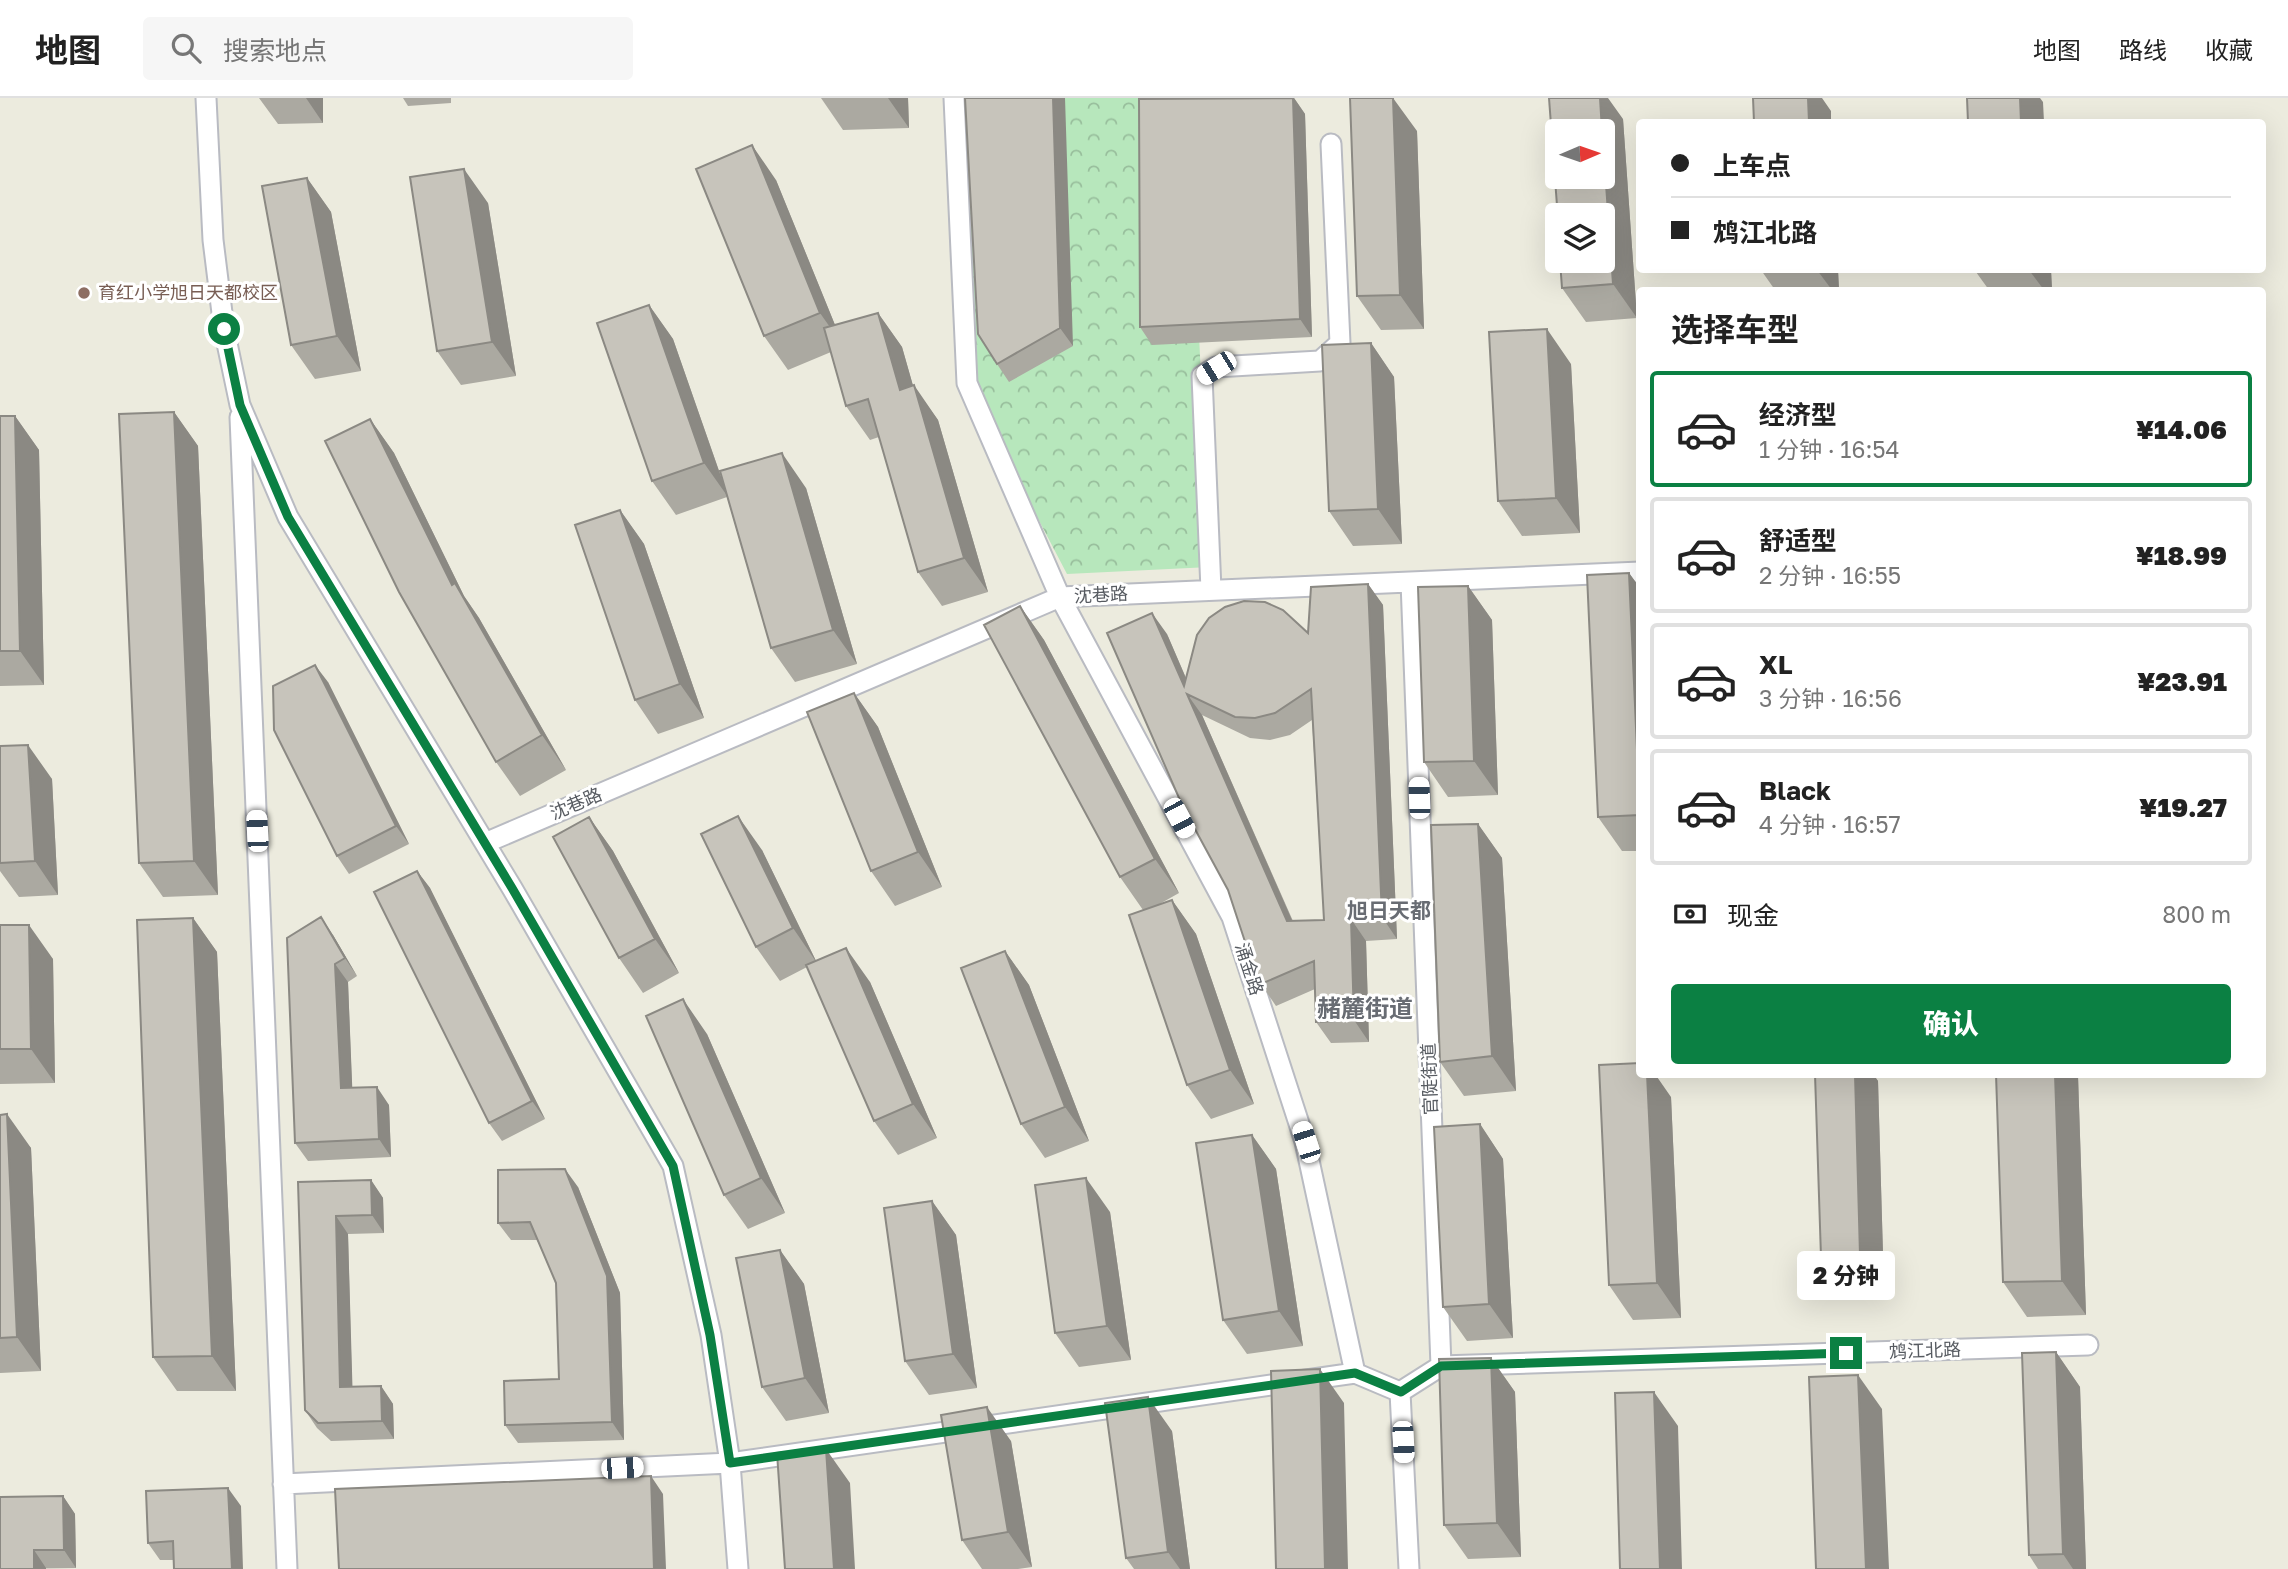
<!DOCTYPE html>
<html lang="zh">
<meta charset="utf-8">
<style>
body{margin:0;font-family:"Golos Text","Noto Sans SC",sans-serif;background:#f6f6f6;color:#222;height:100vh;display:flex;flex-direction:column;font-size:26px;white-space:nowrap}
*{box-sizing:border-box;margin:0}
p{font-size:23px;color:#767676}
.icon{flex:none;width:38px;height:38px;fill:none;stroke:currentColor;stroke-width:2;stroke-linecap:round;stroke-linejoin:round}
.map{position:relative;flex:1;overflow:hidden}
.drawer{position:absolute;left:1636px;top:189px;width:630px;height:791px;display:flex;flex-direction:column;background:#fff;border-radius:7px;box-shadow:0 7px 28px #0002}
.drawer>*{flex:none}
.top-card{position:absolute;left:1636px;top:21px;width:630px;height:154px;border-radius:7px;box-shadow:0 7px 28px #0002;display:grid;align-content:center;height:154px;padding:0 35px;background:#fff}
.needle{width:46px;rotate:88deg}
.controls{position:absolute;left:1545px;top:21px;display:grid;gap:14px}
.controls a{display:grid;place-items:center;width:70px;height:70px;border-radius:7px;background:#fff;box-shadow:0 7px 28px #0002;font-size:35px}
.end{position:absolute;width:32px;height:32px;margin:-16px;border:9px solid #0b8043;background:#fff;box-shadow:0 0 0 4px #fff}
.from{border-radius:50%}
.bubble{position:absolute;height:49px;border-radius:7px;background:#fff;box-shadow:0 7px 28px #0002;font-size:23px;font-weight:800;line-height:49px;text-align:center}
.car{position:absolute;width:21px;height:42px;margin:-21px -10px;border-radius:9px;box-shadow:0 0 5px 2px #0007;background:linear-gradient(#fff 24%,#345 0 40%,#fff 0 76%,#345 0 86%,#fff 0)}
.top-card b{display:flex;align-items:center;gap:24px;height:66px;font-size:26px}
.top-card b+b{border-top:2px solid #e0e0e0}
.top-card i{width:18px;height:18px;background:#222}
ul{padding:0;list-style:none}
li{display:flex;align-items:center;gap:21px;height:116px;margin:0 14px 10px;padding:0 21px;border:4px solid #e0e0e0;border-radius:7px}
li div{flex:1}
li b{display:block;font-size:26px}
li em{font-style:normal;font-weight:800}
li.selected{border-color:#0b8043}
li>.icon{width:63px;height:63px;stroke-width:1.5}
h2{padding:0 35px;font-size:32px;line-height:84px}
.pay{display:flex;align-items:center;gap:18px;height:77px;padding:0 35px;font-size:26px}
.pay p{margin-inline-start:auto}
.action{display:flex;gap:14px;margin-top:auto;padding:14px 35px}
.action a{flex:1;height:80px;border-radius:7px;background:#0b8043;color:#fff;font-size:28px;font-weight:800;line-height:80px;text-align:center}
header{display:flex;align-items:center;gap:42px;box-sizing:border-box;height:98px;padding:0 35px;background:#fff;border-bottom:2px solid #e0e0e0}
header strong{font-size:33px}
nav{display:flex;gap:38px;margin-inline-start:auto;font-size:24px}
.search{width:490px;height:63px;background:#f6f6f6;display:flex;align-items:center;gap:18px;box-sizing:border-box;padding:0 24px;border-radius:7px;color:#767676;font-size:26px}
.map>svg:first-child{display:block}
.forest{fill:url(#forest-crowns)}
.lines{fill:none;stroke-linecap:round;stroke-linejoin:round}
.minor-casing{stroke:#b9bbc2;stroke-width:23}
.minor{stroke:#fff;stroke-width:19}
.wall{fill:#aba9a1;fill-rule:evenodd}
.shaded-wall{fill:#8b8983}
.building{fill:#c7c4bb;stroke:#8b8983;stroke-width:2;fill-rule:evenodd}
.route{stroke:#0b8043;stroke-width:9}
.education-dot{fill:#8d6e63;stroke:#fff;stroke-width:2.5}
.labels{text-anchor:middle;stroke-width:6;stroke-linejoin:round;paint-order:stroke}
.education-label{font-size:18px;fill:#785e54;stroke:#fff;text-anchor:start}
.street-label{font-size:18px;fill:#575b61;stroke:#fff}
.quarter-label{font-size:21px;font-weight:bold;fill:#686c73;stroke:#fff}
.district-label{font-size:24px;font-weight:bold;fill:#686c73;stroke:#fff}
</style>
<header>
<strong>地图</strong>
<div class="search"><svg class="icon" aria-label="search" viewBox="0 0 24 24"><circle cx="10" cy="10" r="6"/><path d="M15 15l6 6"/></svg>搜索地点</div>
<nav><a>地图</a><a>路线</a><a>收藏</a></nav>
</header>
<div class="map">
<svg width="2288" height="1471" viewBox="0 0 2288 1471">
<defs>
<pattern id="forest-crowns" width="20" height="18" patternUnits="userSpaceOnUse" patternTransform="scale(1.75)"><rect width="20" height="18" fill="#b7e7bc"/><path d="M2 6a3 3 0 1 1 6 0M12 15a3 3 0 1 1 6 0" fill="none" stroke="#98be9c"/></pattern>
</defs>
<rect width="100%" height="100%" fill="#ecebde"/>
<path class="forest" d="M960 0H1257L1188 4 1210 469 1067 476 967 285Z"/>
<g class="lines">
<g class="minor-casing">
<path id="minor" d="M206 0 213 142 224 231 240 307 288 419 512 790 673 1068 711 1237 730 1365 738 1471
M954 0 967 285 1060 499 1232 819 1305 1044 1355 1275
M240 319 287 1471
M1411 484 1441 1268
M1211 492 1202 278 1216 269 1320 263 1340 245 1331 46
M485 745 1060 499 1640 474
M1400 1294 1409 1471
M283 1386 730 1365 1355 1275 1400 1294 1441 1268 2088 1247"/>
</g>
<use href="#minor" class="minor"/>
</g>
<path class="wall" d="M259 0H323V25L278 26Z
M403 0H451V5L408 8Z
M821 0H908L909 30 843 32Z
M965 0 1073 248 1009 284 997 266Z
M1170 0H1294L1305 16 1312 239 1152 247 1140 229Z
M1623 21 1637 220 1586 224 1562 190Z
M1417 33 1424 231 1381 232 1357 198Z
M307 80 331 114 361 273 315 281 291 247Z
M776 82 835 227 878 215 902 249 913 288 938 322 988 494 942 508 918 474 879 339 870 342 846 308 831 254 788 272 764 238Z
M488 105 516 278 461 287 437 253Z
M1761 172H1838L1839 192H1775Z
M1976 172H2051L2052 192H1989L1976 174Z
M649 207 673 241 724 387 806 390 857 566 795 584 771 550 727 399 676 417 652 383Z
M1371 245 1394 279 1402 446 1353 448 1329 413Z
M1571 266 1580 435 1522 438 1498 403Z
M174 314 198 348 218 797 163 799 139 765Z
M0 318H15L39 352 44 587 0 588Z
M370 321 394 355 464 498 479 520 566 672 520 698 496 664Z
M620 412 644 446 704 620 658 636 635 602Z
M1629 475 1640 490V753H1622L1598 719Z
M1368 486 1383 507 1397 841 1366 843 1369 944 1331 945 1316 924 1315 891 1276 908 1261 886 1228 792 1167 536 1186 580 1308 535ZM1202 617 1250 640 1270 642 1290 637 1312 622 1324 822 1293 823Z
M1468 488 1492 522 1498 697 1448 699 1424 664Z
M1020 508 1044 542 1179 795 1156 808 1172 802 1196 836 1254 1006 1211 1021 1187 987 1143 812 1120 779Z
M328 584 409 746 349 776 337 758Z
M854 595 878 629 942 789 895 808 871 773Z
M0 648 52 681 58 797 19 799 0 773Z
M589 719 613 753 679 875 643 895 619 860Z
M1478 726 1502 760 1516 993 1464 998 1440 964Z
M762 752 816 863 870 884 937 1040 898 1057 874 1023 807 869 780 883 756 849Z
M417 773 430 790 545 1021 502 1043 489 1025Z
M193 820 217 854 236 1293H177L153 1259Z
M0 827 53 861 55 985 0 986Z
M333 837 357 878 348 884 352 990 389 1007 391 1059 308 1063 295 1045Z
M1005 853 1029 887 1089 1043 1045 1060 1021 1026Z
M707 936 785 1115 748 1131 724 1097Z
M1815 976H1873L1878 983 1884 1191 1845 1193 1821 1159Z
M1996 976H2077L2078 978 2086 1217 2027 1219 2003 1184Z
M1671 999 1681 1220 1633 1222 1609 1187Z
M0 1017 31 1050 41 1273 0 1275Z
M1480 1026 1503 1061 1513 1240 1467 1243 1443 1209Z
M1252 1037 1276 1071 1303 1248 1247 1256 1223 1222Z
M371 1082 383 1100 384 1135 348 1136 352 1289 381 1288 393 1306 394 1341 331 1343 317 1330 305 1312 298 1084Z
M578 1089 620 1195 624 1342 518 1345 505 1327 559 1281 556 1185 537 1142H511L498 1125Z
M932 1103 956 1137 977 1290 929 1297 905 1263Z
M1110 1114 1131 1262 1079 1269 1055 1235Z
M780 1152 804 1186 829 1315 786 1323 762 1289Z
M2056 1254 2080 1289 2086 1471H2038L2029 1457Z
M1491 1260 1515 1294 1521 1459 1468 1461 1444 1427Z
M1172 1333 1190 1471H1134L1126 1460Z
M1011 1343 1032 1469 1018 1471H982L962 1442Z
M63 1398 75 1416 76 1470 0 1471Z
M241 1408 174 1462H160L148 1445Z"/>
<path class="shaded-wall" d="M306 0H323V25Z
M888 0H908L909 30Z
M1053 0H1065L1073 248 1060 230Z
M1293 0H1294L1305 16 1312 239 1300 221Z
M1393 0 1417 33 1424 231 1400 197Z
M1600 0H1608L1623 21 1637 220 1613 186Z
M1808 0H1822L1831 13V24H1809Z
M2020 0H2040L2043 4 2044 24H2021Z
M752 47 776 82 844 249 820 215Z
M464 71 488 105 516 278 492 244Z
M307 80 331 114 361 273 337 238Z
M1817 172H1838L1839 192H1832Z
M2029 172H2051L2052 192H2044Z
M649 207 673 241 728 399 704 365Z
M878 215 902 249 924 326 900 292Z
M1547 231 1571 266 1580 435 1556 400Z
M1371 245 1394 279 1402 446 1378 411Z
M914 287 938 322 988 494 964 460Z
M174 314 198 348 218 797 194 763Z
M15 318 39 352 44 587 20 553Z
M370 321 394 355 464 498 479 520 566 672 542 637 452 487Z
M782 355 806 390 857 566 833 532Z
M620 412 644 446 704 620 680 586Z
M1629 475 1640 490V704Z
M1368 486 1383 507 1397 841 1382 819Z
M1468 488 1492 522 1498 697 1474 663Z
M1020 508 1044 542 1179 795 1155 761Z
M1152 515 1167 536 1194 599 1184 588Z
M315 567 328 584 409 746 396 728Z
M854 595 878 629 942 789 918 754Z
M1187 596 1202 617 1302 845 1287 823Z
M28 647 52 681 58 797 35 763Z
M738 718 762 752 817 865 793 830Z
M589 719 613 753 679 875 655 841Z
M1478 726 1502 760 1516 993 1492 958Z
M417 773 430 790 545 1021 532 1003Z
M1172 802 1196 836 1254 1006 1230 972Z
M321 819 333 837 357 878 345 860Z
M193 820 217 854 236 1293 212 1258Z
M1351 821 1366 843 1369 944 1354 922Z
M29 827 53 861 55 985 31 951Z
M846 850 870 884 937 1040 913 1006Z
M1005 853 1029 887 1089 1043 1065 1009Z
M335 866 348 884 353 1008 341 990Z
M683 901 707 936 785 1115 761 1080Z
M1647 976H1655L1671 999 1681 1220 1657 1185Z
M1855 976H1873L1878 983 1884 1191 1860 1157Z
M2055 976H2077L2078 978 2086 1217 2062 1183Z
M377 989 389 1007 391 1059 379 1041Z
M7 1016 31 1050 41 1273 17 1239Z
M1480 1026 1503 1061 1513 1240 1489 1206Z
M1252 1037 1276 1071 1303 1248 1279 1213Z
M565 1071 578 1089 620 1195 624 1342 612 1324Z
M1086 1080 1110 1114 1131 1262 1107 1228Z
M371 1082 383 1100 384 1135 372 1117Z
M932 1103 956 1137 977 1290 953 1256Z
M336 1118 348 1136 353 1307 340 1289Z
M780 1152 804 1186 829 1315 805 1280Z
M2056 1254 2080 1289 2086 1471H2073L2063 1456Z
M1491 1260 1515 1294 1521 1459 1497 1425Z
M1320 1271 1344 1305 1348 1471H1325Z
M1858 1277 1882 1311 1889 1471H1866Z
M381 1288 393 1306 394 1341 382 1323Z
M1654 1294 1678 1328 1682 1471H1660Z
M1148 1299 1172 1333 1190 1471H1180L1168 1454Z
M987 1309 1011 1343 1032 1469 1008 1434Z
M826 1351 850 1385 855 1471H834Z
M651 1378 663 1396 666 1471H654Z
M228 1390 241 1408 243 1471H232Z
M63 1398 75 1416 76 1470 64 1452Z
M34 1452 46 1470V1471H34Z"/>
<path class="building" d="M965 0H1053L1060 230 997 266 978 236Z
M1293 0 1300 221 1140 229 1139 1Z
M1350 0H1393L1400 197 1357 198Z
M1549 0H1600L1602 33H1558V79H1603V43L1613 186 1562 190 1560 163H1603V117H1558V121Z
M1753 0H1808L1809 24H1754Z
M1967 0H2020L2021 24H1968Z
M752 47 820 215 764 238 696 71Z
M464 71 492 244 437 253 410 79Z
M307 80 337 238 291 247 262 88Z
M1976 172H2020L1976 174Z
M649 207 704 365 652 383 597 225Z
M878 215 900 292 914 287 964 460 918 474 868 301 846 308 824 230Z
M1547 231 1556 400 1498 403 1489 234Z
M1371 245 1378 411 1329 413 1322 247Z
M174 314 194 763 139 765 119 316Z
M0 318H15L20 553H0Z
M370 321 452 487 455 485 542 637 496 664 399 494 325 343Z
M782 355 833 532 771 550 720 373Z
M620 412 680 586 635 602 575 427Z
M1629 475 1640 717 1598 719 1587 477Z
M1368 486 1382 819 1351 821 1354 922 1316 924 1314 863 1261 886 1252 865 1228 792 1183 709 1107 535 1152 515 1184 588 1197 537 1209 520 1225 509 1244 503 1265 504 1283 512 1308 535 1311 489ZM1311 591 1324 822 1287 823 1187 596 1235 619 1255 620 1275 615Z
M1468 488 1474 663 1424 664 1418 489Z
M1020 508 1155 761 1120 779 984 527Z
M315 567 396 728 337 758 274 632 273 588Z
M854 595 918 754 871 773 807 614Z
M28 647 35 763 0 765V648Z
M738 718 793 830 756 849 701 736Z
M589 719 655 841 619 860 553 739Z
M1478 726 1492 958 1440 964 1431 727Z
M417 773 532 1003 489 1025 374 794Z
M1172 802 1230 972 1187 987 1129 817Z
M321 819 345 860 335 866 341 990 377 989 379 1041 295 1045 287 840Z
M193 820 212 1258 153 1259 137 822Z
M0 827H29L31 951H0Z
M846 850 913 1006 874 1023 806 867Z
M1005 853 1065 1009 1021 1026 961 870Z
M683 901 761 1080 724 1097 646 918Z
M1640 965V976H1647L1657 1185 1609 1187 1599 967Z
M1815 976H1855L1860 1157 1821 1159Z
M1996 976H2055L2062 1183 2003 1184Z
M7 1016 17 1239 0 1240V1017Z
M1480 1026 1489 1206 1443 1209 1434 1029Z
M1252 1037 1279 1213 1223 1222 1196 1045Z
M565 1071 607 1178 612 1324 505 1327 504 1283 559 1281 556 1185 530 1124 498 1125V1072Z
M1086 1080 1107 1228 1055 1235 1035 1087Z
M371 1082 372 1117 336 1118 340 1289 381 1288 382 1323 318 1325 305 1312 298 1084Z
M932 1103 953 1256 905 1263 884 1110Z
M780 1152 805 1280 762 1289 736 1160Z
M2056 1254 2063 1456 2029 1457 2022 1255Z
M1491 1260 1497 1425 1444 1427 1439 1261Z
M1320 1271 1325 1471H1276L1271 1273Z
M1858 1277 1866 1471H1816L1809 1279Z
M1654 1294 1660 1471H1620L1615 1295Z
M1148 1299 1168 1454 1126 1460 1105 1305Z
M987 1309 1008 1434 962 1442 941 1317Z
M826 1351 834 1471H785L777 1355Z
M651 1378 654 1471H339L335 1391Z
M228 1390 232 1471H174L173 1443 148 1445 146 1393Z
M63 1398 64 1452H34V1471H0V1399Z"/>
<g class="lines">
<path class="route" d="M224 231 240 307 288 419 512 790 673 1068 710 1237 730 1365 1355 1275 1401 1294 1441 1268 1846 1255"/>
</g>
<circle class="education-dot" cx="84" cy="195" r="7"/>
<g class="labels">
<g class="education-label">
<text x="98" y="201">育红小学旭日天都校区</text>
</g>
<g class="street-label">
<text transform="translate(1101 497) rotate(-3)" y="6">沈巷路</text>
<text transform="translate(576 706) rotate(-23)" y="6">沈巷路</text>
<text transform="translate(1249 871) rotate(72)" y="6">涌金路</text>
<text transform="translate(1430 981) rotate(-92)" y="6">官陡街道</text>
<text transform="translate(1925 1253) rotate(-2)" y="6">鸩江北路</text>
</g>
<g class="quarter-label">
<text x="1389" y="820">旭日天都</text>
</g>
<g class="district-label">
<text x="1365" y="919">赭麓街道</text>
</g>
</g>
</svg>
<div class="controls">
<a><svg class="needle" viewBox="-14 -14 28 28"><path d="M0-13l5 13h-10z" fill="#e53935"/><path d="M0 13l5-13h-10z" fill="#767676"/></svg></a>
<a><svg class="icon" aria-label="layers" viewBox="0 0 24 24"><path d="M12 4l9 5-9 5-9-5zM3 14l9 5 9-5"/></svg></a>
</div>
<i class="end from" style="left:224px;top:231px"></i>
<i class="end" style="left:1846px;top:1255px"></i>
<div class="bubble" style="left:1797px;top:1153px;width:98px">2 分钟</div>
<i class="car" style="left:1216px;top:270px;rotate:238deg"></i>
<i class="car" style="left:1419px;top:700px;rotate:358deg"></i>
<i class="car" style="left:1179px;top:720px;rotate:152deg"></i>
<i class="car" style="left:257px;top:733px;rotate:357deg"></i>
<i class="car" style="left:1306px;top:1044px;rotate:342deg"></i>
<i class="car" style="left:1403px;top:1344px;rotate:177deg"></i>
<i class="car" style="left:622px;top:1370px;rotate:87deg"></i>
<div class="top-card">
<b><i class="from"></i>上车点</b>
<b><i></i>鸩江北路</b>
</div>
<section class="drawer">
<h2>选择车型</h2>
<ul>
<li class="selected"><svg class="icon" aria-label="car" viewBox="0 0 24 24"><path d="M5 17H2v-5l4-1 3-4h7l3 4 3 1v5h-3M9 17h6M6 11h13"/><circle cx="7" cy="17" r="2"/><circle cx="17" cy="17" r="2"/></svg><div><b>经济型</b><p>1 分钟 · 16:54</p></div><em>¥14.06</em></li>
<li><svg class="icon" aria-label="car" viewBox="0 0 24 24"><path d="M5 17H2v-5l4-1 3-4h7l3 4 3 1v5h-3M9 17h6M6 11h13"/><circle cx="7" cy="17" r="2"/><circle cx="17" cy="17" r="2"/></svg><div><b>舒适型</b><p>2 分钟 · 16:55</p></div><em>¥18.99</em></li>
<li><svg class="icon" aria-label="car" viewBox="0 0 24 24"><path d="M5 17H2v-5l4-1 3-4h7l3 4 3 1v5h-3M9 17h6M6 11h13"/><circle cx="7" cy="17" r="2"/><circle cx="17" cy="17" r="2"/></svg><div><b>XL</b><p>3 分钟 · 16:56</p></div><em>¥23.91</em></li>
<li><svg class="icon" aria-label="car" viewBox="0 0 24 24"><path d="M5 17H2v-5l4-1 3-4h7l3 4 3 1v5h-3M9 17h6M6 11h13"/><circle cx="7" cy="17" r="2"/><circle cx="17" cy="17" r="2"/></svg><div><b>Black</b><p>4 分钟 · 16:57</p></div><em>¥19.27</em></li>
</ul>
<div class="pay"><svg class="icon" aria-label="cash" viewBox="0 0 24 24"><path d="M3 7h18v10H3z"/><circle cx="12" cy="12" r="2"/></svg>现金<p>800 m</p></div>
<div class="action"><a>确认</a></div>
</section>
</div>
